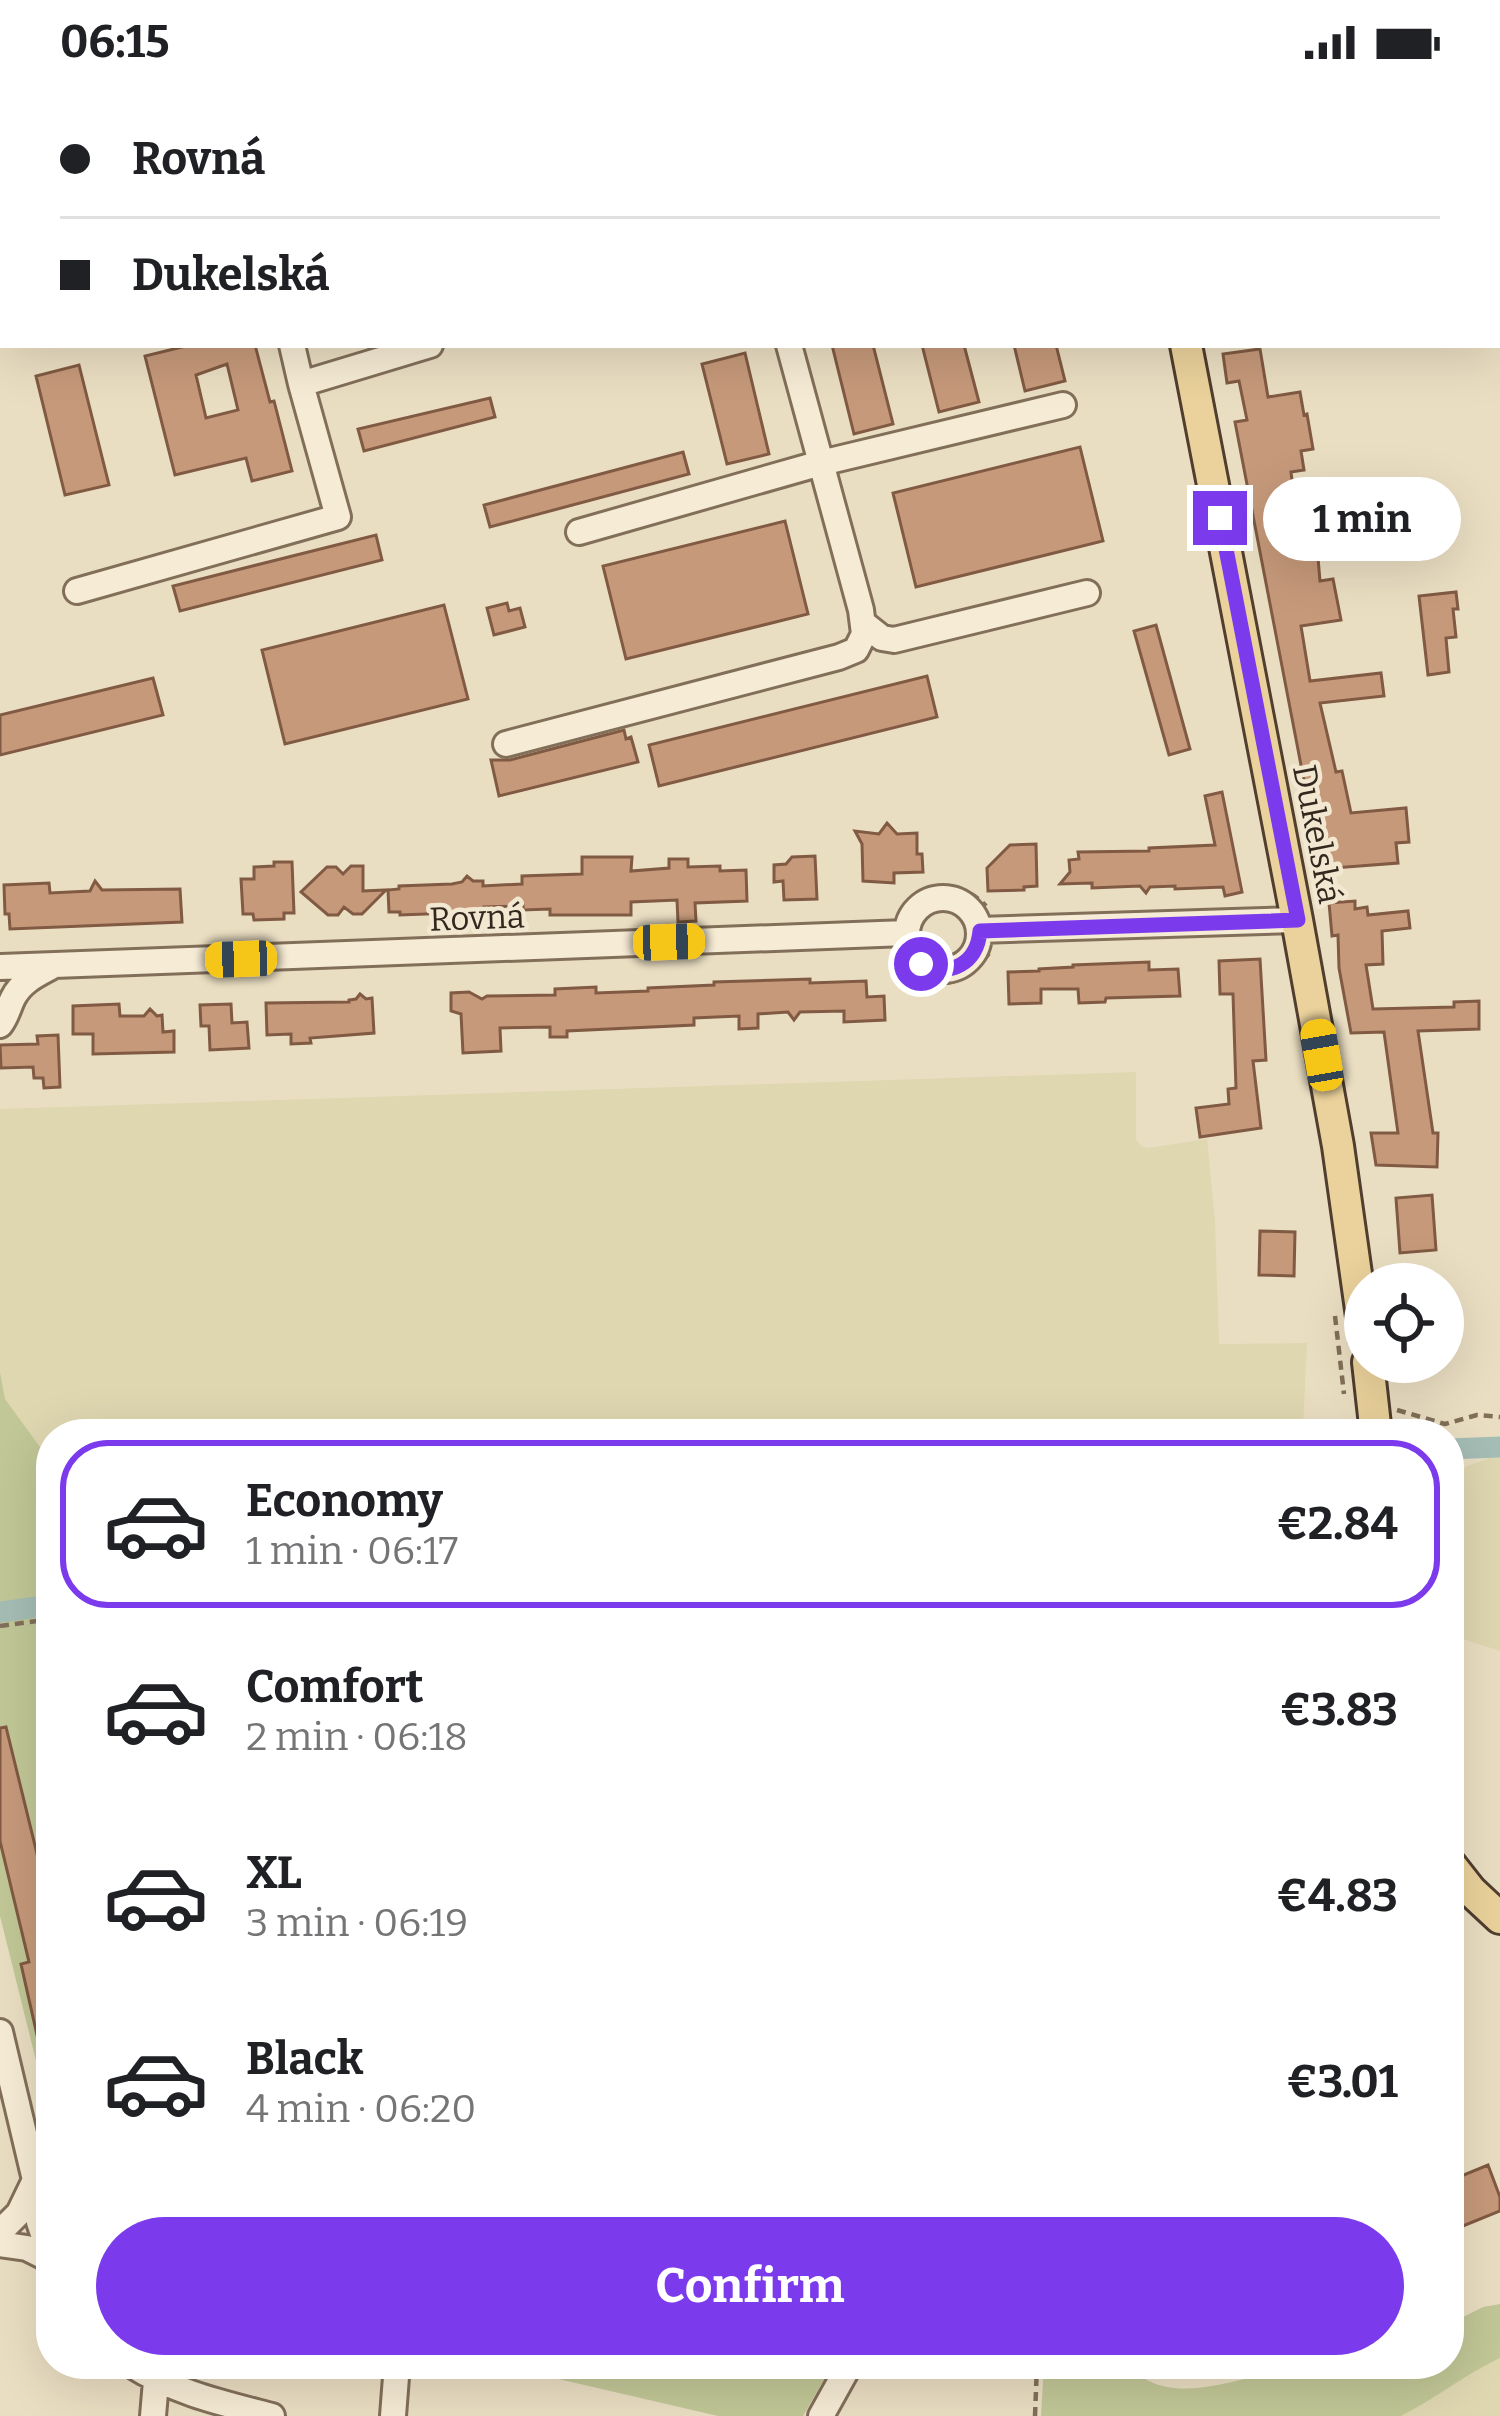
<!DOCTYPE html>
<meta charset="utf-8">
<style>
body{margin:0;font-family:Bitter,serif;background:#f2f2f2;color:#202124;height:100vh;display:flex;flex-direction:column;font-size:45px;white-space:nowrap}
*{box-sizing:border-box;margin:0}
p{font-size:39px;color:#757577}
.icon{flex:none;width:66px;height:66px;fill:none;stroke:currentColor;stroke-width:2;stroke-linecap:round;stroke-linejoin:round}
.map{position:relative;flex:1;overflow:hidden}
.side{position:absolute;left:36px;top:1335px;width:1428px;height:960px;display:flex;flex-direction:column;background:#fff;border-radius:48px;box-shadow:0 12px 48px #0002}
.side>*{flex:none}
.guide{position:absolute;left:0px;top:0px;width:1500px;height:264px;box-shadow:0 12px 48px #0002;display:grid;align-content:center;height:264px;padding:0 60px;background:#fff}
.fabs{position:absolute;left:1344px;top:1179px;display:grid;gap:24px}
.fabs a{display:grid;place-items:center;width:120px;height:120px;border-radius:50%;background:#fff;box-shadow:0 12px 48px #0002;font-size:60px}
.end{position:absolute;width:54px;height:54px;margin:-27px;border:15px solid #7c3aed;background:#fff;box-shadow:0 0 0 6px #fff}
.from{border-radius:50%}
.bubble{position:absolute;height:84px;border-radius:42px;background:#fff;box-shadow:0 12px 48px #0002;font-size:39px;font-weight:700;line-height:84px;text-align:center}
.car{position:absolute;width:36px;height:72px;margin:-36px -18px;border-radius:15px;box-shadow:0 0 9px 3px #0007;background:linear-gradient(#f5c518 24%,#345 0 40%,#f5c518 0 76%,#345 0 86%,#f5c518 0)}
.guide b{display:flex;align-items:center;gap:42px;height:114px;font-size:45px}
.guide b+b{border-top:3px solid #e0e0e0}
.guide i{width:30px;height:30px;background:#202124}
ul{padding:21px 0 0;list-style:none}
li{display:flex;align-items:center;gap:36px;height:168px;margin:0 24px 18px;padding:0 36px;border:6px solid transparent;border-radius:48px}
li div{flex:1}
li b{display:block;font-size:45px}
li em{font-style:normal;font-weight:700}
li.active{border-color:#7c3aed}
li>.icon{width:108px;height:108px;stroke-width:1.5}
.action{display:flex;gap:24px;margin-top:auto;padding:24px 60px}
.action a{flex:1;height:138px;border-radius:72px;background:#7c3aed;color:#fff;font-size:48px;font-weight:700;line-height:138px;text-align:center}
.status{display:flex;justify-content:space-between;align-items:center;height:84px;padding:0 60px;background:#fff;direction:ltr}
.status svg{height:33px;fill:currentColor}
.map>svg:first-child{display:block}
.farmland{fill:#dfd7b0}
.green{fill:#c2c797}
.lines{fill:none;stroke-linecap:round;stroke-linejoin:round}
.canal{stroke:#a4bdb5;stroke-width:21}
.building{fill:#c6997a;stroke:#805a42;stroke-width:3;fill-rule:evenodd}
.minor-casing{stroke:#826f5a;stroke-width:30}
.major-casing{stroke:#503e2f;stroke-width:36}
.path{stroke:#826f5a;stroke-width:4.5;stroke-dasharray:9 6;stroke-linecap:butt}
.minor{stroke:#f6ebd4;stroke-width:24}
.major{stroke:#ebd29c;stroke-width:30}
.route{stroke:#7c3aed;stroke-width:15}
.labels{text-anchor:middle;stroke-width:9;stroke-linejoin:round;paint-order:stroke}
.street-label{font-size:33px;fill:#33281e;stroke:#f2e8d1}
</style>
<div class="status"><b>06:15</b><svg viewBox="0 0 49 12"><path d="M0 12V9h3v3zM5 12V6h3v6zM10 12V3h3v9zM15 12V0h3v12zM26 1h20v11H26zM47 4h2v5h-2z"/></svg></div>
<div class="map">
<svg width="1500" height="2332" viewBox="0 0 1500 2332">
<rect width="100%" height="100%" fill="#eadec2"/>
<path class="farmland" d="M1136 988V1055L1141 1062 1148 1064 1207 1055 1215 1137 1219 1260 1307 1259 1303 1344 1255 1350H51V1378L5 1315 0 1288V1025Z
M1490 1374H1500V1567L1463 1555 1449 1536V1403L1455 1392 1467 1382Z
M1500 2274V2332H1401L1472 2287Z"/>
<path class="green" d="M0 1288 5 1315 51 1378V2037L0 1832Z
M1500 2220V2274C1465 2290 1435 2315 1401 2332H1041L1044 2280H1128C1170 2332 1255 2286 1310 2280 1352 2275 1406 2280 1449 2280V2240L1483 2223Z
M511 2280H833L803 2332H718L511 2284Z"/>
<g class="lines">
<path class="canal" d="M1449 1365 1500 1363
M0 1528 51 1521"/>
</g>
<path class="building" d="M190 261H255L270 318 274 317 292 387 252 397 246 374 175 391 145 272ZM227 280 238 326 206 334 196 291Z
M832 261H873L893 340 854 350Z
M922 261H964L979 318 939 328Z
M1014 261H1056L1065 297 1025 307Z
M1260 265 1268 313 1300 308 1304 331 1307 330 1313 365 1301 367 1304 386 1291 388 1296 430 1308 428 1309 435 1330 431 1333 449 1316 451 1320 497 1333 495 1341 536 1301 542 1310 597 1381 589 1384 612 1320 619 1336 688 1342 687 1351 729 1406 724 1409 758 1396 759 1398 779 1321 785 1235 338 1247 336 1239 297 1227 299 1223 270Z
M745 269 769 370 727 380 702 280Z
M79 281 109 401 65 411 36 292Z
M490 314 495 333 364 367 358 345Z
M1080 363 1103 457 916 503 893 409Z
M683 368 689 390 490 443 484 421Z
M785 437 808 530 626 575 603 482Z
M376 451 382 476 180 527 173 502Z
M1456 508 1458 525H1453L1456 553 1446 554 1449 588 1428 591 1419 512Z
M507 519 509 527 520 524 525 543 494 551 487 524Z
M444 521 468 615 285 660 262 566Z
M1156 541 1190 665 1169 671 1134 547Z
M927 592 937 633 659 702 649 661Z
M153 594 163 631 0 671V631Z
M624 646 626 655 631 653 638 678 499 712 491 676H510Z
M1222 708 1242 808 1225 812 1223 803 1175 805V802L1150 803 1146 809 1140 802 1092 804V799L1060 800 1070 788 1069 776 1079 775 1078 768 1149 767V764L1215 761 1205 712Z
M887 739 897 750 917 749V770H922L923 788 894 789V799L863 797 862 760 855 747 879 750Z
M1036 760 1037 802 1024 803V806L988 807 987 784 1010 761Z
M815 772 817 815 784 816 783 797 774 798V781L786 780 792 773Z
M582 773H632L631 787 669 784V775H688V783L720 782V787L746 786 747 817 695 819 696 837 678 838 677 816 631 818V831H550V825L523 826V822L484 823V832L460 833V829H453L400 831V828H389L388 806 399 805V802L452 800 462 798 467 792 473 797H483V802L522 800V792L582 790Z
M274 778H292L294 829H284V835L254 836 253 830H243L241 795H254V783L274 782Z
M351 782H363V807L386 806 362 830H353L344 823 338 831H328L301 808 327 783H336L343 790Z
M95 797 102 806 180 805 182 838 10 845 9 830H5L4 801 49 799 50 809 90 807Z
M1355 817V825L1367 823 1368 831 1408 827 1410 844 1382 847 1383 880 1366 881 1373 925 1454 923V918L1479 917V945L1418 947 1433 1049H1438L1437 1083 1376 1081 1371 1049H1398L1384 948 1351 949 1339 884 1338 851 1332 852 1329 819Z
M1260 875 1266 976 1253 977 1261 1044 1200 1053 1196 1024 1229 1020 1228 1005 1236 1004 1233 910H1220L1219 877Z
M1149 878V886L1178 885 1180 912 1106 914 1105 918 1079 919 1078 905H1041V919L1009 920 1008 888 1039 887V885L1073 883V881Z
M810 895V899L866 897 867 913 884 912 885 936 844 938V927L800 928 794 936 788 928 758 930V944L739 945V932L694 934V941L567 947V953H550V943L500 944 501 967 463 969 461 930 451 927V909L469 908 482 915 487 912 555 911V905L596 903V909L648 907V904L714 901V898Z
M360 910 366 915 372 914 374 949 310 954 311 959 291 960V950L267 951 266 919 349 918V916L356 915Z
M119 920 120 932H144L150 925 157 932 162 931 163 948 174 947V968L93 970V950H73V922Z
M231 920 232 939 247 938 249 964 210 966 209 942H201L200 921Z
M58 951 60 1003 44 1004 43 994H34L33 983 1 984 0 961 38 960 37 952Z
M1432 1111 1436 1166 1400 1169 1396 1114Z
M1260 1147 1295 1148 1294 1192 1259 1191Z
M6 1643 51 1827V1981L44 1982 21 1880 29 1878 0 1757V1644Z
M1488 2081 1500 2113V2127L1458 2144 1449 2123V2097Z"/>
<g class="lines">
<g class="minor-casing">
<path id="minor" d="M725 0 726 3
M292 261 301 300
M579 448 821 379 1063 321
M77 507 338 433 301 300 430 261
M863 539 882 554 894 556 1087 509
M506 660 839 573 856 566 864 550 861 526 789 261
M907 850a36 36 0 1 1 72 0a36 36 0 1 1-72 0Z
M979 846 1297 836
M0 883 906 849
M0 941C7 932 8 924 13 914 21 898 36 891 51 883
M0 1948 35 2096 39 2138 51 2174
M0 2148 19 2129 34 2098
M0 2160 27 2164 51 2176
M130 2280C173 2308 222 2319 272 2332
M153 2332 156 2297
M393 2332 397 2280
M821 2332 850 2280"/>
</g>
<g class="major-casing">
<path id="major" d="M1116 0 1117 3
M1186 261 1297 836 1338 1062 1365 1254
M1368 1278 1376 1350
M1449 1779 1471 1807 1500 1834"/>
</g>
<path class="path" d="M904 826C927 798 961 795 986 822
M894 871C933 909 957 909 992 866
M1335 1232 1344 1310
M1397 1326 1445 1340 1477 1331 1500 1333
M0 1542 51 1535
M43 2195 51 2212
M1035 2332 1037 2280"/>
<use href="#minor" class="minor"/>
<use href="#major" class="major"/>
</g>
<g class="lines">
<path class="route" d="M921 880C951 894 977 879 980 847L1298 836 1220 434"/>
</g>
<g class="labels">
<g class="street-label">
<text transform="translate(1318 750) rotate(79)" y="12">Dukelská</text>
<text transform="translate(477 833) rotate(-2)" y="12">Rovná</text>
</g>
</g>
</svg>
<div class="fabs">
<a><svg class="icon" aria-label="locate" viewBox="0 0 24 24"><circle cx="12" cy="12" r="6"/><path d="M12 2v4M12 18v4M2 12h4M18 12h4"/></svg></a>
</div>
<i class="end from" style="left:921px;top:880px"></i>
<i class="end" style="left:1220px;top:434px"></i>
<div class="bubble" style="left:1263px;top:393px;width:198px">1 min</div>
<i class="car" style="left:669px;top:858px;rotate:88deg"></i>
<i class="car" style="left:241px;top:875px;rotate:268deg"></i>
<i class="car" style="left:1322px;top:971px;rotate:350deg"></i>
<div class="guide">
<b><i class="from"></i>Rovná</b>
<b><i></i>Dukelská</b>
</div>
<section class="side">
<ul>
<li class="active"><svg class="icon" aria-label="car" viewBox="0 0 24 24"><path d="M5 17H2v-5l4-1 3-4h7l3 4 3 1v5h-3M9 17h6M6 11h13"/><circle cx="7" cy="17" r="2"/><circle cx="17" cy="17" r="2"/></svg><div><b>Economy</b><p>1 min · 06:17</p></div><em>€2.84</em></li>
<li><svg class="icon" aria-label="car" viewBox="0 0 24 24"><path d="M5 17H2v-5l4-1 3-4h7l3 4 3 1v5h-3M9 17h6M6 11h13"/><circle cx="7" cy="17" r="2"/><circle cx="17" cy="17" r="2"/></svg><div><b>Comfort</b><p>2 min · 06:18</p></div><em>€3.83</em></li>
<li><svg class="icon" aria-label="car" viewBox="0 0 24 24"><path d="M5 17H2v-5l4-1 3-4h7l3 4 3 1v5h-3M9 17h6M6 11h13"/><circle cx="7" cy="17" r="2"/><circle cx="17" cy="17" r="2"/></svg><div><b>XL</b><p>3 min · 06:19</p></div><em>€4.83</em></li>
<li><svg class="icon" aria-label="car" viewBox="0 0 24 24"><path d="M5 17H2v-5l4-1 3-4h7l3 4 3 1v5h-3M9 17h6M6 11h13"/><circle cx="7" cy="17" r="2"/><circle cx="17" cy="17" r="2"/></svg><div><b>Black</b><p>4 min · 06:20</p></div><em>€3.01</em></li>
</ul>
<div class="action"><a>Confirm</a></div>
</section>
</div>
